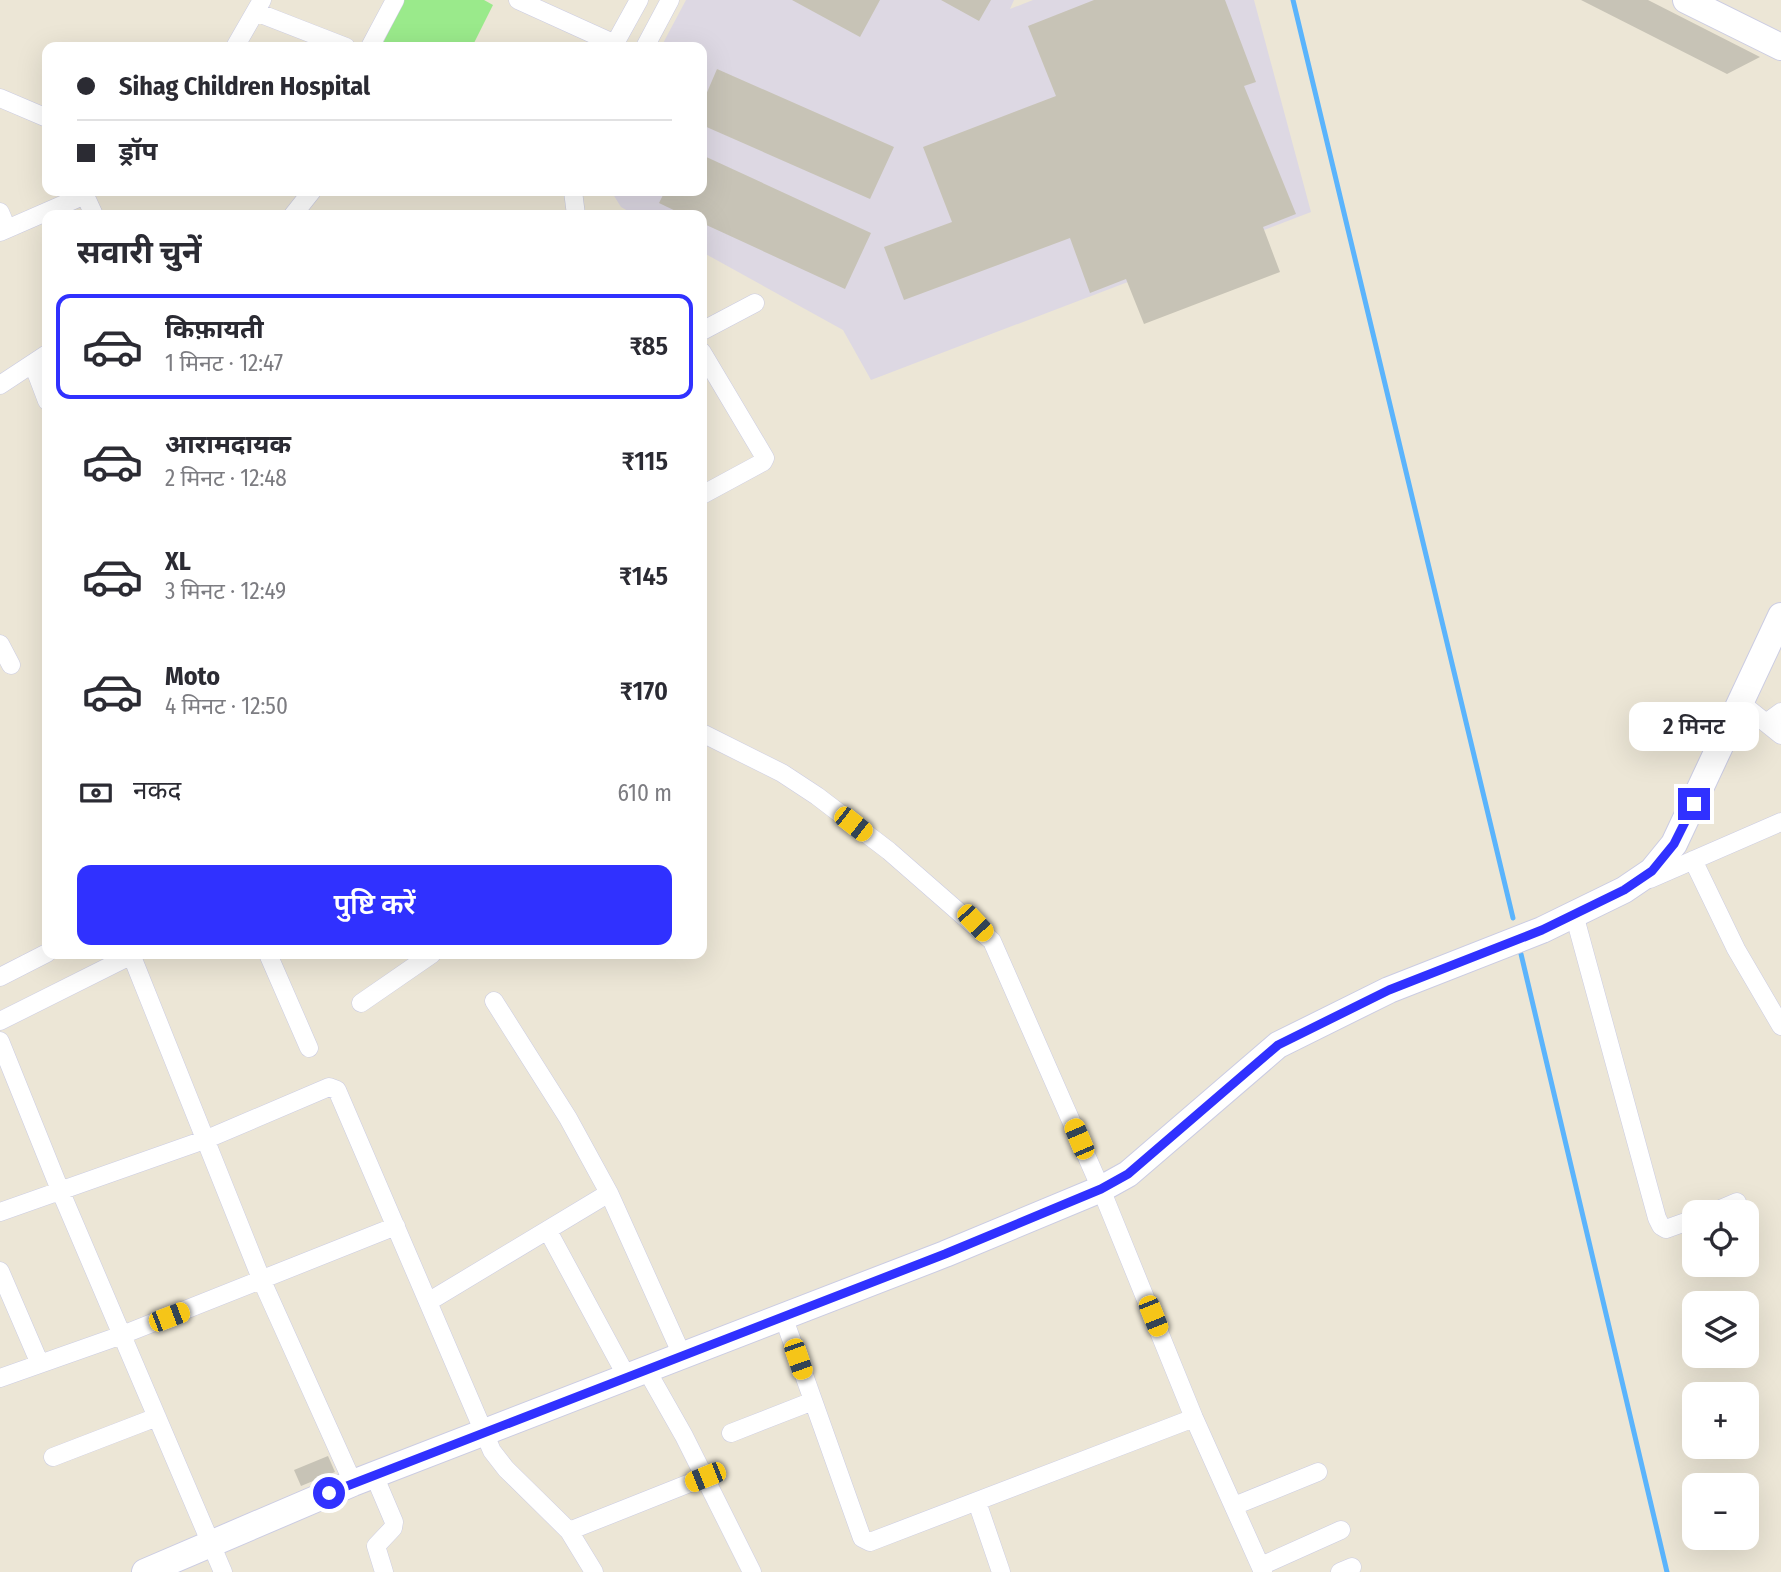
<!DOCTYPE html>
<html lang="hi">
<meta charset="utf-8">
<style>
body{margin:0;font-family:"Fira Sans Condensed","Noto Sans Devanagari",sans-serif;background:#f7f7f7;color:#2b2b33;height:100vh;display:flex;flex-direction:column;font-size:26px;white-space:nowrap}
*{box-sizing:border-box;margin:0}
p{font-size:23px;color:#7c7c81}
.icon{flex:none;width:38px;height:38px;fill:none;stroke:currentColor;stroke-width:2;stroke-linecap:round;stroke-linejoin:round}
.map{position:relative;flex:1;overflow:hidden}
.sheet{position:absolute;left:42px;top:210px;width:665px;height:749px;display:flex;flex-direction:column;background:#fff;border-radius:14px;box-shadow:0 7px 28px #0002}
.sheet>*{flex:none}
.banner{position:absolute;left:42px;top:42px;width:665px;height:154px;border-radius:14px;box-shadow:0 7px 28px #0002;display:grid;align-content:center;height:154px;padding:0 35px;background:#fff}
.controls{position:absolute;left:1682px;top:1200px;display:grid;gap:14px}
.controls a{display:grid;place-items:center;width:77px;height:77px;border-radius:14px;background:#fff;box-shadow:0 7px 28px #0002;font-size:35px}
.end{position:absolute;width:32px;height:32px;margin:-16px;border:9px solid #3031ff;background:#fff;box-shadow:0 0 0 4px #fff}
.from{border-radius:50%}
.bubble{position:absolute;height:49px;border-radius:14px;background:#fff;box-shadow:0 7px 28px #0002;font-size:23px;font-weight:600;line-height:49px;text-align:center}
.car{position:absolute;width:21px;height:42px;margin:-21px -10px;border-radius:9px;box-shadow:0 0 5px 2px #0007;background:linear-gradient(#f5c518 24%,#345 0 40%,#f5c518 0 76%,#345 0 86%,#f5c518 0)}
.banner b{display:flex;align-items:center;gap:24px;height:66px;font-size:26px}
.banner b+b{border-top:2px solid #e1e1e2}
.banner i{width:18px;height:18px;background:#2b2b33}
ul{padding:0;list-style:none}
li{display:flex;align-items:center;gap:21px;height:105px;margin:0 14px 10px;padding:0 21px;border:4px solid transparent;border-radius:14px}
li div{flex:1}
li b{display:block;font-size:26px}
li em{font-style:normal;font-weight:600}
li.current{border-color:#3031ff}
li>.icon{width:63px;height:63px;stroke-width:1.5}
h2{padding:0 35px;font-size:32px;line-height:84px}
.pay{display:flex;align-items:center;gap:18px;height:77px;padding:0 35px;font-size:26px}
.pay p{margin-inline-start:auto}
.cta{display:flex;gap:14px;margin-top:auto;padding:14px 35px}
.cta a{flex:1;height:80px;border-radius:14px;background:#3031ff;color:#fff;font-size:28px;font-weight:600;line-height:80px;text-align:center}
.map>svg:first-child{display:block}
.industrial{fill:#ddd8e3}
.green{fill:#9aea8b}
.lines{fill:none;stroke-linecap:round;stroke-linejoin:round}
.stream{stroke:#5bb4fc;stroke-width:5}
.building{fill:#c7c3b6}
.street-casing{stroke:#cbcce3;stroke-width:19}
.secondary-casing{stroke:#cbcce3;stroke-width:28}
.street{stroke:#fff;stroke-width:18}
.secondary{stroke:#fff;stroke-width:26}
.route{stroke:#3031ff;stroke-width:9}
</style>
<div class="map">
<svg width="1781" height="1572" viewBox="0 0 1781 1572">
<rect width="100%" height="100%" fill="#ece6d6"/>
<path class="industrial" d="M686 0H1014L1010 9 1033 0H1254L1311 212 871 380 843 330 702 252V215H635L621 207 611 191H702V47H661Z"/>
<path class="green" d="M404 0H484L493 5 472 47H381Z"/>
<g class="lines">
<path class="stream" d="M1293 0 1513 918
M1521 954 1667 1572"/>
</g>
<path class="building" d="M792 0H880L860 37Z
M941 0H991L979 21Z
M1094 0H1225L1256 82 1244 86 1296 214 1263 227 1280 272 1144 324 1126 279 1090 293 1070 238 904 300 884 247 952 222 923 147 1056 96 1028 26Z
M1581 0H1648L1760 57 1727 74Z
M717 69 894 147 870 199 702 125V104Z
M702 155 871 233 845 289 702 223V215H684L659 203 665 191H702Z
M328 1456 335 1472 301 1486 294 1470Z"/>
<g class="lines">
<g class="street-casing">
<path id="street" d="M518 0 615 44
M256 12 346 47
M235 47 262 0
M370 47 395 0
M613 47 639 0
M645 47 670 0
M0 98 47 118
M83 191 94 215
M573 191 576 215
M0 212 7 229
M293 215 312 191
M0 232 85 195
M702 331 755 303
M702 352 765 458 763 462 702 495
M33 364 47 401
M0 385 47 354
M0 644 11 665
M1741 703 1781 735
M1766 723 1781 712
M702 733 782 773 817 796 889 851 992 941 1101 1189 1194 1418 1263 1572
M1693 860 1736 949 1781 1026
M1650 879 1781 822
M1574 914 1657 1218 1661 1226 1666 1229 1694 1219
M131 954 262 1281 353 1483
M268 954 309 1048
M0 977 47 953
M494 1001 568 1118 609 1193 682 1355
M361 1003 432 954
M0 1021 132 955
M0 1041 60 1190 223 1572
M0 1212 207 1139 329 1087 337 1090 492 1451 506 1469 569 1531 594 1572
M1711 1213 1737 1202
M548 1231 627 1377
M0 1271 40 1364
M428 1302 609 1193
M783 1316 862 1538 870 1542 1194 1418
M646 1369 684 1436 752 1572
M0 1378 122 1335 396 1226
M731 1433 813 1401
M53 1457 157 1417
M374 1475 394 1522 393 1528 376 1546 384 1572
M977 1502 1001 1572
M1234 1506 1318 1472
M569 1531 705 1477
M1261 1566 1341 1530
M1340 1572 1352 1567"/>
</g>
<g class="secondary-casing">
<path id="secondary" d="M1686 0 1781 47
M145 1572 353 1483 945 1254 1101 1189 1128 1174 1278 1045 1389 990 1542 930 1624 890 1652 871 1674 844 1781 616"/>
</g>
<use href="#street" class="street"/>
<use href="#secondary" class="secondary"/>
</g>
<g class="lines">
<path class="route" d="M329 1493 945 1254 1101 1189 1128 1174 1278 1045 1389 990 1542 930 1624 890 1652 871 1674 844 1694 804"/>
</g>
</svg>
<div class="controls">
<a><svg class="icon" aria-label="locate" viewBox="0 0 24 24"><circle cx="12" cy="12" r="6"/><path d="M12 2v4M12 18v4M2 12h4M18 12h4"/></svg></a>
<a><svg class="icon" aria-label="layers" viewBox="0 0 24 24"><path d="M12 4l9 5-9 5-9-5zM3 14l9 5 9-5"/></svg></a>
<a>+</a>
<a>−</a>
</div>
<i class="end from" style="left:329px;top:1493px"></i>
<i class="end" style="left:1694px;top:804px"></i>
<div class="bubble" style="left:1629px;top:702px;width:130px">2 मिनट</div>
<i class="car" style="left:853px;top:824px;rotate:128deg"></i>
<i class="car" style="left:975px;top:923px;rotate:137deg"></i>
<i class="car" style="left:1079px;top:1139px;rotate:337deg"></i>
<i class="car" style="left:1153px;top:1316px;rotate:158deg"></i>
<i class="car" style="left:169px;top:1317px;rotate:69deg"></i>
<i class="car" style="left:798px;top:1359px;rotate:161deg"></i>
<i class="car" style="left:705px;top:1477px;rotate:248deg"></i>
<div class="banner">
<b><i class="from"></i>Sihag Children Hospital</b>
<b><i></i>ड्रॉप</b>
</div>
<section class="sheet">
<h2>सवारी चुनें</h2>
<ul>
<li class="current"><svg class="icon" aria-label="car" viewBox="0 0 24 24"><path d="M5 17H2v-5l4-1 3-4h7l3 4 3 1v5h-3M9 17h6M6 11h13"/><circle cx="7" cy="17" r="2"/><circle cx="17" cy="17" r="2"/></svg><div><b>किफ़ायती</b><p>1 मिनट · 12:47</p></div><em>₹85</em></li>
<li><svg class="icon" aria-label="car" viewBox="0 0 24 24"><path d="M5 17H2v-5l4-1 3-4h7l3 4 3 1v5h-3M9 17h6M6 11h13"/><circle cx="7" cy="17" r="2"/><circle cx="17" cy="17" r="2"/></svg><div><b>आरामदायक</b><p>2 मिनट · 12:48</p></div><em>₹115</em></li>
<li><svg class="icon" aria-label="car" viewBox="0 0 24 24"><path d="M5 17H2v-5l4-1 3-4h7l3 4 3 1v5h-3M9 17h6M6 11h13"/><circle cx="7" cy="17" r="2"/><circle cx="17" cy="17" r="2"/></svg><div><b>XL</b><p>3 मिनट · 12:49</p></div><em>₹145</em></li>
<li><svg class="icon" aria-label="car" viewBox="0 0 24 24"><path d="M5 17H2v-5l4-1 3-4h7l3 4 3 1v5h-3M9 17h6M6 11h13"/><circle cx="7" cy="17" r="2"/><circle cx="17" cy="17" r="2"/></svg><div><b>Moto</b><p>4 मिनट · 12:50</p></div><em>₹170</em></li>
</ul>
<div class="pay"><svg class="icon" aria-label="cash" viewBox="0 0 24 24"><path d="M3 7h18v10H3z"/><circle cx="12" cy="12" r="2"/></svg>नकद<p>610 m</p></div>
<div class="cta"><a>पुष्टि करें</a></div>
</section>
</div>
